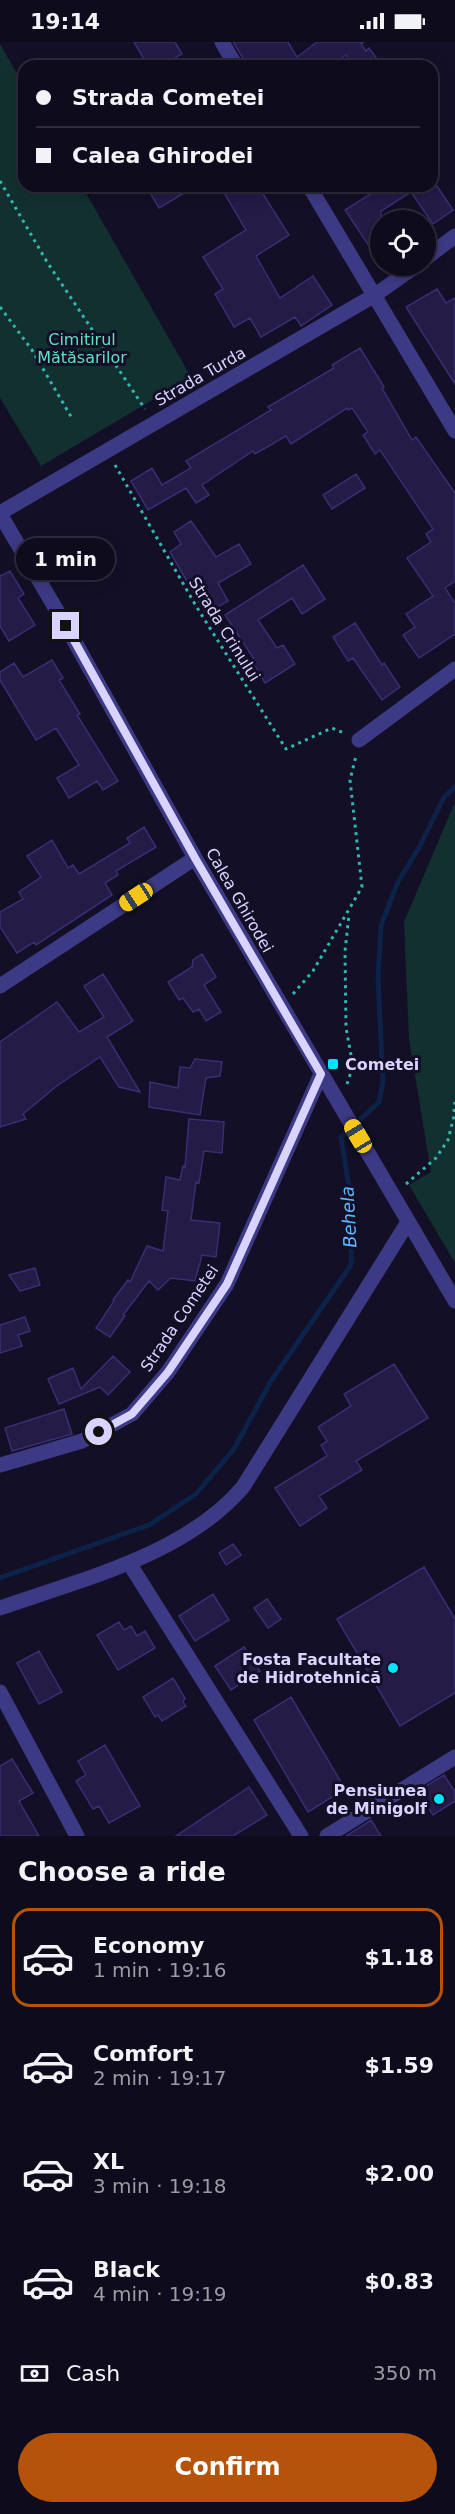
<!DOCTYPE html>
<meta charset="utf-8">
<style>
body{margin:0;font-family:"DejaVu Sans",sans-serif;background:#171425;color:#f1f3f6;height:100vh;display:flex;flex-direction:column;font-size:22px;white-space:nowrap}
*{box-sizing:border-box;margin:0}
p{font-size:20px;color:#9b9ba3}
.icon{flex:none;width:33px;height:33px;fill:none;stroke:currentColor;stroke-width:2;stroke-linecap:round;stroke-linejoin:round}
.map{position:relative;height:1794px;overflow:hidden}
.details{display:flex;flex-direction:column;background:#0e0b1c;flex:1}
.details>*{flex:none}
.banner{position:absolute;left:18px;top:18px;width:420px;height:132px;border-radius:18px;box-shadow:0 3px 15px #0003,0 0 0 2px #2e2b3b;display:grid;align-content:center;height:132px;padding:0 18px;background:#0e0b1c}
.tools{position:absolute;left:370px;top:168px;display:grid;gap:12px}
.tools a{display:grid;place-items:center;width:66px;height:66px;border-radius:50%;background:#0e0b1c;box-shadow:0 3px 15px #0003,0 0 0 2px #2e2b3b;font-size:30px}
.end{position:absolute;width:27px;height:27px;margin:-14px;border:8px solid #d9d4ff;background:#111;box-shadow:0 0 0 3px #111}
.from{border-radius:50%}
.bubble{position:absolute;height:42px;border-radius:21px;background:#0e0b1c;box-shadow:0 3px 15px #0003,0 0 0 2px #2e2b3b;font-size:20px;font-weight:800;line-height:42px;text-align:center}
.car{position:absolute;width:18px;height:36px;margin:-18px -9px;border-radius:8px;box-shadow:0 0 4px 2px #0007;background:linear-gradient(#f5c518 24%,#345 0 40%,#f5c518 0 76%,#345 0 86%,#f5c518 0)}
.banner b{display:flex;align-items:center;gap:21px;height:57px;font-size:22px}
.banner b+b{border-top:2px solid #2e2b3b}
.banner i{width:15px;height:15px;background:#f1f3f6}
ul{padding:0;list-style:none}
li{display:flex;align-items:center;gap:18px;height:99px;margin:0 12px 9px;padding:0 6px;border:3px solid transparent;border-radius:18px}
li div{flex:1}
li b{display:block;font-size:22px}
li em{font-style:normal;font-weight:800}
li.current{border-color:#b45309}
li>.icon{width:54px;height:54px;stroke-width:1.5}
h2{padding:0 18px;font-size:27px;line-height:72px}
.pay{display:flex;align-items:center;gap:15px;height:66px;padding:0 18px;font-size:22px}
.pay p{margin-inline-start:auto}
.button{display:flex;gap:12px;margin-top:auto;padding:12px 18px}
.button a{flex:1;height:69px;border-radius:36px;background:#b45309;color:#fff;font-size:24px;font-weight:800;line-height:69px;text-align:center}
.status{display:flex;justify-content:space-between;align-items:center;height:42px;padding:0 30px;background:#0e0b1c;direction:ltr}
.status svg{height:16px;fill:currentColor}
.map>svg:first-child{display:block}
.green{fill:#12302f}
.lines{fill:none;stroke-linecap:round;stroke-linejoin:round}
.stream{stroke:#0c2248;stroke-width:5}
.building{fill:#241b47;stroke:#3b2d73;stroke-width:1.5}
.path{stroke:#2fb8b0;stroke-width:3;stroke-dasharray:3 4.5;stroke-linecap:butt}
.minor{stroke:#3d3a85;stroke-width:15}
.route{stroke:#d9d4ff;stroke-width:8}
.poi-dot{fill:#00e5ff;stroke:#130f26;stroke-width:2}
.labels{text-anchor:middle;stroke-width:6;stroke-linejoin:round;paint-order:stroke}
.park-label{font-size:16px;fill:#5fe0c0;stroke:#130f26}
.street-label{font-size:16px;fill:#d9d4ff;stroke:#130f26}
.poi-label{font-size:16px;font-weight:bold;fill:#d9d4ff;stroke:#130f26;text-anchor:end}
.water-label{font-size:18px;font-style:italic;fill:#62b6ff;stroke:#130f26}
</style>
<div class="status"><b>19:14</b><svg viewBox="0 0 49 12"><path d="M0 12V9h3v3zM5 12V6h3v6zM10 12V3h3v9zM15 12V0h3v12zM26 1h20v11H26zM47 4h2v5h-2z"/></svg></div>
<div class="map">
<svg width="455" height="1794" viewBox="0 0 455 1794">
<rect width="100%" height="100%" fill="#130f26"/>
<path class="green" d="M0 2 24 44V144H82L191 335 41 424 0 356Z
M455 760V1221L409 1143 431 1130 409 997 404 880Z"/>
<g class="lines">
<path class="stream" d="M0 1536 149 1483 196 1452 234 1407 271 1339 351 1223 352 1165 341 1095 379 1060 383 1040 378 935 381 884 397 842 421 802 444 755 455 745"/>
</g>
<path class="building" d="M134 0H175L182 12 160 24H148Z
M233 0H288L297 15 317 0H364L361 2 366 9 369 6 382 24H344L350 20 346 13 331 24H248Z
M146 144H196L159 166Z
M220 144H258L289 193 256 214 280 256 313 234 332 263 301 284 295 275 261 295 250 276 234 285 215 252 223 247 203 215 246 188Z
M383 144H437L453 168 433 182 411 150 381 169V222L345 168Z
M437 247 446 261 455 256V342L406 265Z
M360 306 384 345 382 346 412 398 416 395 455 451V539L445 546 455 561V592L419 616 403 593 415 585 406 572 433 554 407 516 431 500 426 492 433 487 380 408 375 412 363 393 368 390 352 366 348 368 347 366 291 402 286 394 255 412 253 409 202 443 209 453 196 461 186 446 148 468 131 439 152 426 162 443 191 426 186 419 271 368 268 365 334 326 332 323Z
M356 432 365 446 332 467 323 453Z
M191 479 216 515 239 502 251 522 218 541 228 559 206 572 170 510 181 502 174 490Z
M303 523 325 557 302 572 292 556 258 578 277 606 283 603 295 622 265 641 253 621 256 620 225 573Z
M10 529 24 552 18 556 35 583 9 599 0 584V534Z
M355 581 382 623 384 621 400 645 382 658 353 616 348 619 333 595Z
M52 618 63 636 59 638 80 672 77 673 118 739 103 748 97 739 69 756 57 736 79 723 56 686 36 698 0 638V630L14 621 23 635Z
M144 785 156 805 116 829 118 833 105 841 112 853 36 903 34 900 17 911 0 885V870L23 857 19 850 41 835 27 814 52 798 68 826 73 823 79 832 130 801 127 796Z
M202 912 216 935 204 943 221 970 206 979 199 967 193 970 183 956 179 958 168 940 192 925 193 918Z
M103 932 133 979 107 995 140 1050 119 1045 100 1015 58 1043 23 1072 26 1077 0 1085V1000L57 960 79 990 104 975 84 944Z
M195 1017 222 1020 220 1034 206 1036 200 1073 149 1065 150 1040 178 1046 180 1025 190 1026Z
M189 1077 224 1080 222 1111 204 1109 199 1141 196 1140 191 1178 220 1181 216 1215 202 1213 195 1239 171 1236 158 1248 149 1239 123 1273 125 1274 110 1295 96 1286 114 1259 113 1258 128 1238 130 1240 147 1204 163 1209 168 1169 162 1168 166 1135 180 1138 183 1124 185 1125Z
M35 1226 40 1243 20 1249 9 1233Z
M25 1275 30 1289 18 1293 22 1304 0 1311V1283Z
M113 1314 130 1330 108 1353 100 1345 59 1362 48 1337 73 1326 81 1347Z
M394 1322 428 1376 356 1419 362 1428 319 1454 327 1466 300 1484 275 1446 327 1414 321 1403 327 1399 318 1385 351 1364 344 1352Z
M64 1367 72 1392 12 1409 5 1386Z
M233 1502 241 1513 226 1523 219 1511Z
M424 1525 455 1577V1651L400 1684 337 1577Z
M213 1552 229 1578 195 1599 179 1574Z
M267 1557 281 1577 268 1586 254 1566Z
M119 1580 124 1588 131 1584 137 1594 145 1589 155 1606 118 1628 97 1593Z
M244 1605 260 1629 231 1648 215 1624Z
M39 1609 62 1650 39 1662 17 1621Z
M173 1636 185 1656 183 1660 186 1664 162 1679 158 1673 155 1675 143 1655Z
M291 1655 345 1747 308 1770 254 1678Z
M105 1703 140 1764 109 1781 99 1764 93 1767 76 1739 86 1733 78 1719Z
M12 1717 33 1751 19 1759 39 1794H0V1724Z
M444 1733 455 1750V1759L433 1773 418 1749Z
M249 1745 267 1773 233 1794H176Z
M371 1778 381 1794H346Z"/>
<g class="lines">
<path class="path" d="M0 139 47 220 145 367
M0 265 32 308 73 378
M115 423 196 564 286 707 332 686 344 691
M293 952 313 929 362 845 350 738 356 714
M347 1042 353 1024 346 986 345 909 349 873
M454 1070 455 1060
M406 1142 436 1116 448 1098 455 1070"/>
<path class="minor" d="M222 0 236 24
M309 144 455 389
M426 216 455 194
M0 471 375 253 416 224
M0 472 66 584 195 816 455 1259
M359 698 455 627
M0 944 195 816
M0 1423 82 1399 132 1372 168 1330 227 1242 321 1032
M129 1521 301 1794
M0 1566C82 1537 185 1513 243 1445L408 1180
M0 1650 77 1794
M327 1794 455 1715"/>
</g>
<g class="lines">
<path class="route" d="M66 584 195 816 321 1032 227 1242 168 1330 132 1372 99 1390"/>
</g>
<g class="poi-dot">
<rect x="327" y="1016" width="12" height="12" rx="3"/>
<circle cx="393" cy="1626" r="6"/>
<circle cx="439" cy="1757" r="6"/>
</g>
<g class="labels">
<g class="park-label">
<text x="82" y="303">Cimitirul<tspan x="82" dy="18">Mătăsarilor</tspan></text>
</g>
<g class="street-label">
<text transform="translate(200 334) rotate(-30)" y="6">Strada Turda</text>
<text transform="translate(225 587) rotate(58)" y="6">Strada Crinului</text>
<text transform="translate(240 858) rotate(60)" y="6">Calea Ghirodei</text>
<text transform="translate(179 1276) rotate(-56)" y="6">Strada Cometei</text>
</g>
<g class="poi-label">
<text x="345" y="1028" text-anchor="start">Cometei</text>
<text x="381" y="1623">Fosta Facultate<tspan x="381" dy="18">de Hidrotehnică</tspan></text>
<text x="427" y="1754">Pensiunea<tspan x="427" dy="18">de Minigolf</tspan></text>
</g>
<g class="water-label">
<text transform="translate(349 1175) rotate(-93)" y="6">Behela</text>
</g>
</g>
</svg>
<div class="tools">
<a><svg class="icon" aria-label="locate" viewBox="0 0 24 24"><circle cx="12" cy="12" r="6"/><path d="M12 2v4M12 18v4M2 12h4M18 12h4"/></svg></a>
</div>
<i class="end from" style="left:99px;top:1390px"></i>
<i class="end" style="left:66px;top:584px"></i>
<div class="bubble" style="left:16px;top:496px;width:99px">1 min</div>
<i class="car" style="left:136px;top:855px;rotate:237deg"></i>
<i class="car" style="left:358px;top:1094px;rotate:329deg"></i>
<div class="banner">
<b><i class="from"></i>Strada Cometei</b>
<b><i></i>Calea Ghirodei</b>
</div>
</div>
<section class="details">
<h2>Choose a ride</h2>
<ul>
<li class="current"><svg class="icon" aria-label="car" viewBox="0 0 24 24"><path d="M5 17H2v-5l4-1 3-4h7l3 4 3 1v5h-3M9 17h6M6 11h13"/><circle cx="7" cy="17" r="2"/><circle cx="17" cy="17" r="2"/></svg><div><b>Economy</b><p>1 min · 19:16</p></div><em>$1.18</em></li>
<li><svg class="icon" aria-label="car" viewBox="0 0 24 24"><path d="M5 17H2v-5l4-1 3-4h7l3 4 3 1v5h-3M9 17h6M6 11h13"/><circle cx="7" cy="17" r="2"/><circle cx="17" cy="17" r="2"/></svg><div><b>Comfort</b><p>2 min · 19:17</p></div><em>$1.59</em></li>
<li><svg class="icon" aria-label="car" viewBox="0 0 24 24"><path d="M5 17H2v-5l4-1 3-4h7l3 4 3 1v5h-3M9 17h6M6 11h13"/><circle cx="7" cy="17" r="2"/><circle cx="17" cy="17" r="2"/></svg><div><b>XL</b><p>3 min · 19:18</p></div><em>$2.00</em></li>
<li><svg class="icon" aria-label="car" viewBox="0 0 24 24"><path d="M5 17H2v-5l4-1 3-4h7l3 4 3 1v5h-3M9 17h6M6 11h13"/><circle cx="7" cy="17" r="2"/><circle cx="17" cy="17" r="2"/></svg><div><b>Black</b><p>4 min · 19:19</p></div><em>$0.83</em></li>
</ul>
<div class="pay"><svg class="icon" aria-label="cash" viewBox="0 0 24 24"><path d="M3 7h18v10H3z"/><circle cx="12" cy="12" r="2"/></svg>Cash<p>350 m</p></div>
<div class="button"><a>Confirm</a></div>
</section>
